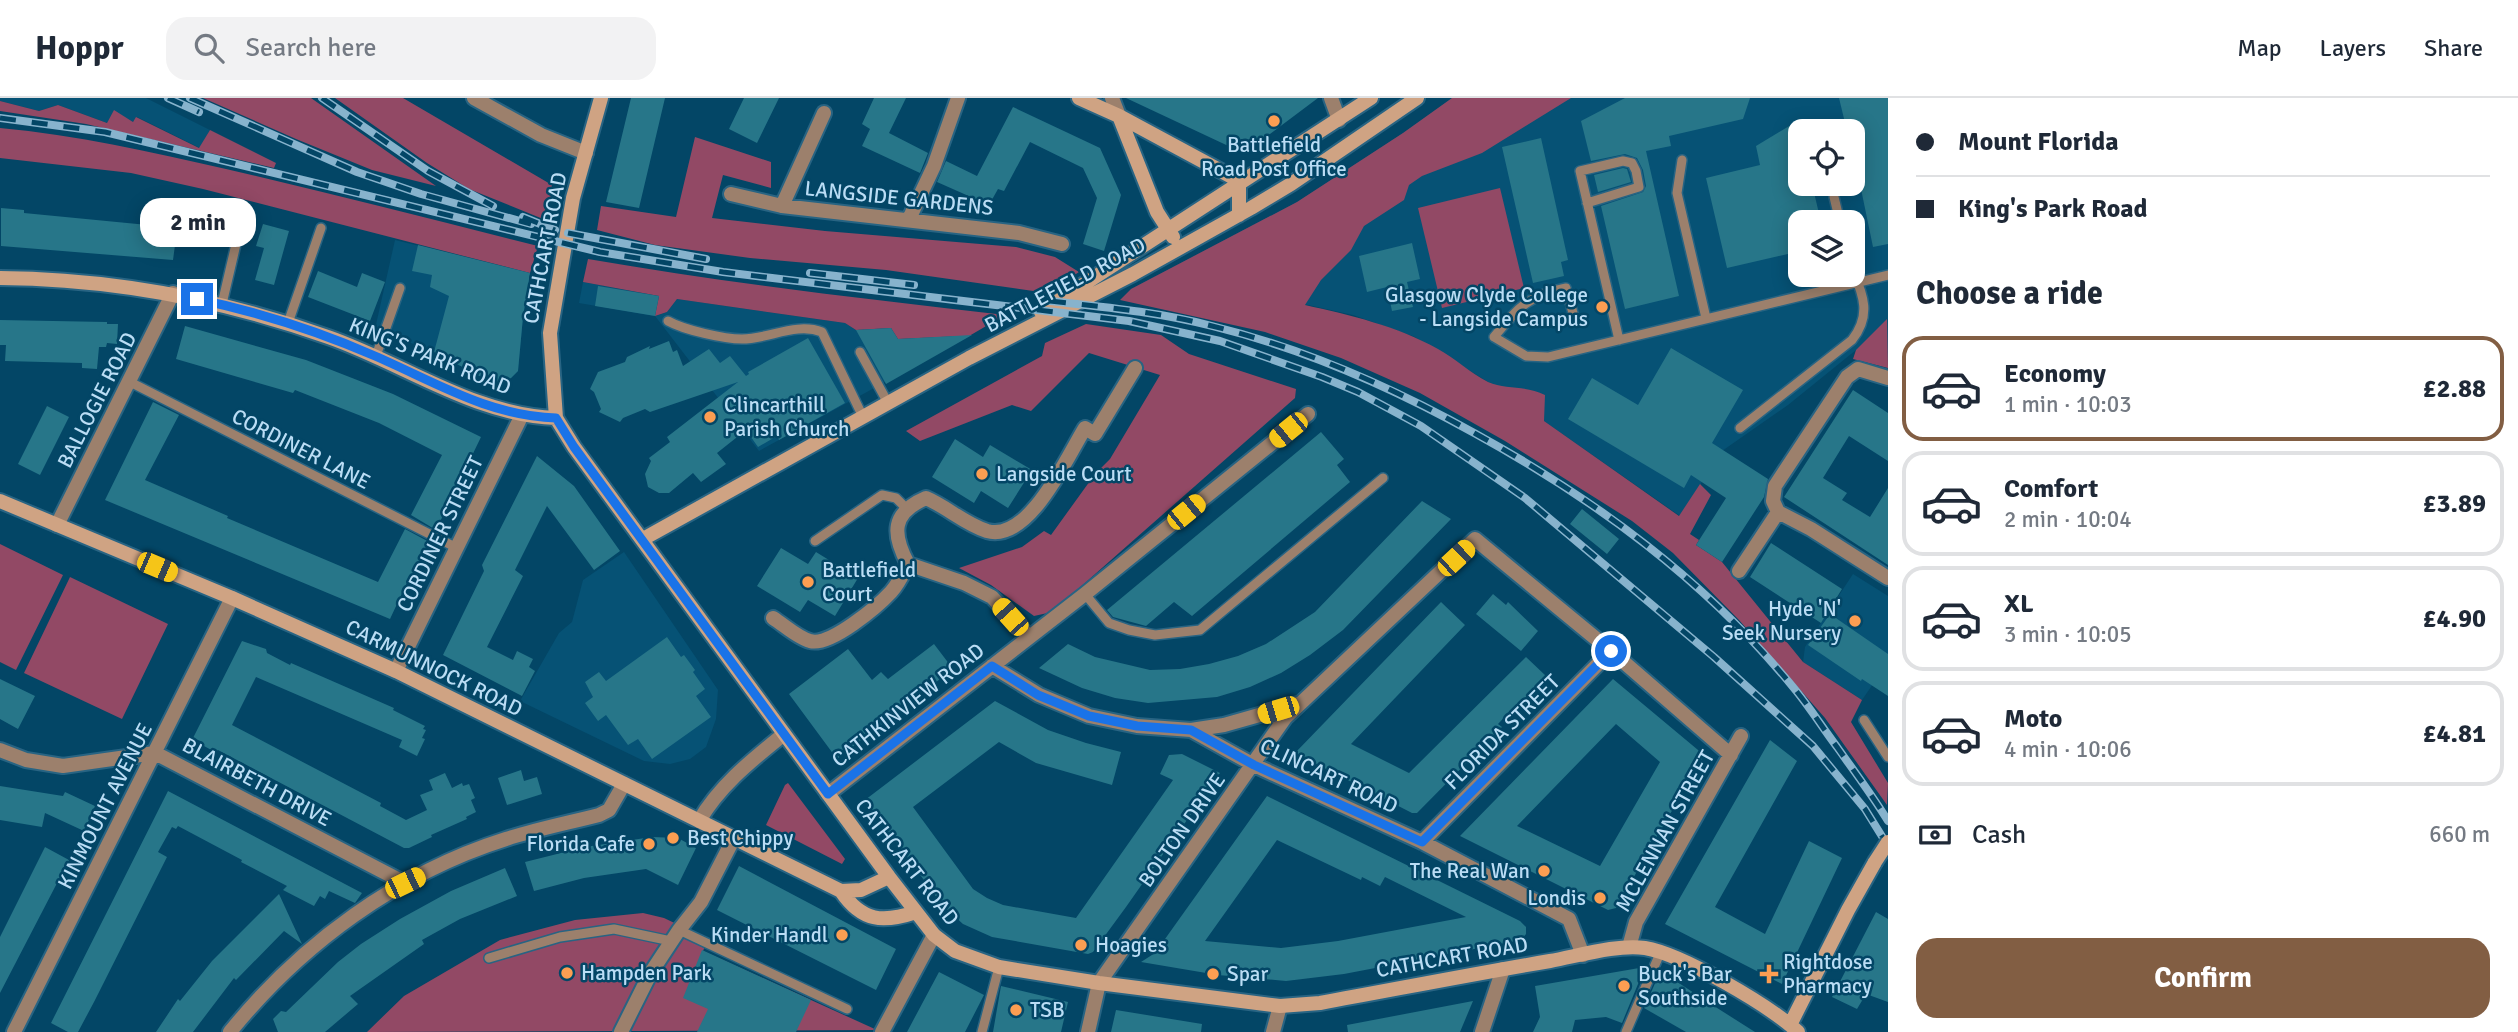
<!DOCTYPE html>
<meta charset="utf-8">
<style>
body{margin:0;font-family:Signika,sans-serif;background:#f2f2f3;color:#1f2937;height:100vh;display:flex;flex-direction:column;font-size:26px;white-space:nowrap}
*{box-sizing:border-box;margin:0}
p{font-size:23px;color:#747a83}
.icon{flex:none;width:38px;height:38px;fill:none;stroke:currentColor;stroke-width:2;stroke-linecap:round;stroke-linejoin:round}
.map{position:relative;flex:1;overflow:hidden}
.sheet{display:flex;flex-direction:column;background:#fff;width:630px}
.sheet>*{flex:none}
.banner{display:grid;align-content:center;height:154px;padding:0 28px;background:#fff}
.fabs{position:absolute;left:1788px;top:21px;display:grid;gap:14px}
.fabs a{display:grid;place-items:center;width:77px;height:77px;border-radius:14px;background:#fff;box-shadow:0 4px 18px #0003;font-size:35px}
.end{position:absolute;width:32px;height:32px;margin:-16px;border:9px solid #1a73e8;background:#fff;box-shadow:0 0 0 4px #fff}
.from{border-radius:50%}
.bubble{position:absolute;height:49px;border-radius:21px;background:#fff;box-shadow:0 4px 18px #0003;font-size:23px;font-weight:700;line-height:49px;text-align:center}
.car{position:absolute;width:21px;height:42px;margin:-21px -10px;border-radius:9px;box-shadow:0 0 5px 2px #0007;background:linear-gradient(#f5c518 24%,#345 0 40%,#f5c518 0 76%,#345 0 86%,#f5c518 0)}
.banner b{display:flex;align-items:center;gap:24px;height:66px;font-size:26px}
.banner b+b{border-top:2px solid #e0e1e3}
.banner i{width:18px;height:18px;background:#1f2937}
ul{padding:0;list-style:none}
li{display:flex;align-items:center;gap:21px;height:105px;margin:0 14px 10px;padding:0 14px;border:4px solid #e0e1e3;border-radius:21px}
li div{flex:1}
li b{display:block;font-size:26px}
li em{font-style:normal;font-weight:700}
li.active{border-color:#825e43}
li>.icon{width:63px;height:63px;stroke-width:1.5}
h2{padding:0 28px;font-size:32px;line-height:84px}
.pay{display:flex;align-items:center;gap:18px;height:77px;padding:0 28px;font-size:26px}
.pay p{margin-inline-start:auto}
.cta{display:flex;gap:14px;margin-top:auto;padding:14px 28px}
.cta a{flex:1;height:80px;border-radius:21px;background:#825e43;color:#fff;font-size:28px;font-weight:700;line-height:80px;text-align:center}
header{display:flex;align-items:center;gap:42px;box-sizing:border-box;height:98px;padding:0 35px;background:#fff;border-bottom:2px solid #e0e1e3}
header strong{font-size:33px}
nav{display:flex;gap:38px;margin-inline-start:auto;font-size:24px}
.search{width:490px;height:63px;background:#f2f2f3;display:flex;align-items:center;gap:18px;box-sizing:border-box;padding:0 24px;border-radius:21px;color:#747a83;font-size:26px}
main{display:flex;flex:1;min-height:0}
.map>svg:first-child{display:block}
.built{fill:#065275;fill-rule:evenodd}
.green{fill:#924965}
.building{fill:#277689;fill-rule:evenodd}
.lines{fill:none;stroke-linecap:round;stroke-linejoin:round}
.lane-casing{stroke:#286483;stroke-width:12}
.street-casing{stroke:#286483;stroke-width:18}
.secondary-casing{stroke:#286483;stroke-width:18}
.lane{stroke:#9c806c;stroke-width:9}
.street{stroke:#9c806c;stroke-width:14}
.secondary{stroke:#cfa383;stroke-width:14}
.rail-casing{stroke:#87b3cd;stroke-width:8}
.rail{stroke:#034666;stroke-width:5;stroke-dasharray:16;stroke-linecap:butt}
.secondary-bridge-casing{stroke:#286483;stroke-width:18;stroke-linecap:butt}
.secondary-bridge{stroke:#cfa383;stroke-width:14}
.route{stroke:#1a73e8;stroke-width:9}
.poi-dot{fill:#fc9e52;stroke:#034666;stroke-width:2.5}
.labels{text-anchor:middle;stroke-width:5;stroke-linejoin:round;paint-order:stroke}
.poi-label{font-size:21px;fill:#baddf5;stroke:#034666;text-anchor:start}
.street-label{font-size:21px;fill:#baddf5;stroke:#034666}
</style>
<header>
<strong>Hoppr</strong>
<div class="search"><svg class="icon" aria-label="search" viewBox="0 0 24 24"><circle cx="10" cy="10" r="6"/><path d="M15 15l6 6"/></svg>Search here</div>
<nav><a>Map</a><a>Layers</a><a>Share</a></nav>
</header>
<main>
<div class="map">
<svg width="1888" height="934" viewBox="0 0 1888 934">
<rect width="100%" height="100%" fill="#034666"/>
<path class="built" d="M0 0H146L210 32 200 50 137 19 133 24 114 13 107 25 58 7 39 13 0 3Z
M1452 0H1888V262L1856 252 1788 307 1722 353 1680 418 1488 284 1415 239 1353 217 1308 207 1131 191 1297 104 1403 35ZM1801 33H1853V86H1801ZM1801 124H1853V177H1801Z
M395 142 530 175 523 219 518 273 511 280 503 284 489 283 434 254 375 231Z
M583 184 659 198 656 218 667 214 677 201 845 225 856 232 891 230 898 241 962 237 964 241 759 353 655 218 579 205Z
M624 454 718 592 716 621 706 649 690 661 670 666 644 663 520 603 559 535 572 524 583 482Z
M1853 476 1888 498V564L1862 602 1803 564 1805 549Z"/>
<path class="green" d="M203 0H311L436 88 372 72 296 41Z
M335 0H403L552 87 548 123 469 91 427 65Z
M1452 0H1571L1482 55 1422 78 1409 87 1404 102 1364 128 1351 152 1321 182 1305 207C1350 217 1397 228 1438 251 1455 260 1470 275 1488 284 1506 292 1526 287 1545 297L1544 323 1679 418 1700 386 1711 397 1690 436 1699 442 1696 447 1722 464 1803 564 1862 602 1851 624 1888 685 1887 707 1825 620 1739 522 1673 455 1632 423 1505 343 1420 295 1341 260 1265 234 1120 202 1131 191 1297 104 1403 35Z
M0 3 39 13 58 7 107 25 114 12 133 24 136 19 199 50 210 32 276 65 274 70 86 26 0 13Z
M0 30C76 37 152 54 226 71 331 95 434 122 538 148L530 175 203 91 131 75 0 60Z
M695 39 771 64V90L723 77 712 120 825 133 1016 149 1055 159 1079 174 1047 195 886 172 750 160 655 147 597 132 601 108 676 119Z
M1500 90 1524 190 1442 210 1418 110Z
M588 161C726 185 866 201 1005 217L964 241 961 238 898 241 891 230 856 232 845 225 677 201 667 214 655 218 659 198 583 184Z
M1887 221 1888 270 1853 261 1856 252Z
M1086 226 1161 237 1189 256 1296 291 1295 300 1052 514 1034 518 991 487 959 470 1022 449 1044 433 1051 437 1095 376 1110 361 1160 277 1089 255 1031 313 1012 307 920 343 906 333 1042 258 1045 245Z
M0 446 63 477 16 572 0 564Z
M70 479 168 526 122 621 24 575Z
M788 685 845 761 842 766 766 727 785 687Z
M643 815 664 820 708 841 703 853 877 932 367 934 404 898 500 842 575 822Z"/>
<path class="building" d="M631 0H665L639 110 606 104Z
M744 0H779L757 45 729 31Z
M874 0H906L889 35 928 55 920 75 862 48 870 31 862 26Z
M1126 0H1318L1246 54 1239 53Z
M1625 0H1750L1743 21 1669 38 1671 48 1646 53 1679 198 1625 211 1601 108 1643 94 1646 88 1643 72 1637 60 1625 56 1591 63 1581 23Z
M1839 0H1888V146L1873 149 1855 62 1853 63V33H1847Z
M1013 9 1100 50 1121 97 1104 153 1083 146 1097 100 1083 70 1030 44 1004 93 998 91 989 107 937 84 946 63 977 78Z
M1801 21V86H1812L1821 124H1801V153L1727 170 1706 80 1760 67 1756 48Z
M1541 40 1568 162 1561 164 1564 178 1533 185 1502 49Z
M1623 70 1627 71 1631 84 1598 94 1594 77Z
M1 110 24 112V115L158 128 159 123 178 125 173 162 1 148Z
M263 126 289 133 274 187 255 182 264 150 256 148Z
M1412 145 1420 181 1407 184 1413 209 1392 213 1387 189 1367 194 1359 158Z
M418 147 530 175 523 219 518 273 511 280 503 284 489 283 434 254 449 198 430 189 432 177 412 173Z
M318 173 357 189 362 175 385 184 370 223 308 199Z
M598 188 659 198 655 218 595 208Z
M0 222 107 224V226H118L117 246 107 245 106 249H99L97 271 82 270V265L5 263 6 247H0Z
M185 228 306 262 393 296 481 339 436 432 411 417 442 357 379 325 295 292 293 295 176 261Z
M891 230 898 241 972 237 886 286 856 232Z
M808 240 845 305 779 342 777 338 758 349 746 332 717 355 726 366 701 384 693 375 669 395H659L648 389 645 376 651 363 649 360 670 344 667 339 738 284 650 314 645 311 623 320 620 324 599 314 601 311 594 294 590 291 598 274 625 264 627 259 650 248 649 251 669 243 673 254 677 252 683 268 709 251 720 265 730 258 746 278 749 276 748 274Z
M1671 250 1743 292 1712 345 1768 381 1764 399 1722 464 1696 447 1726 400 1691 377 1684 390 1568 321 1592 280 1638 307Z
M1853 292 1888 315V363L1849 338 1823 380 1847 395 1842 402 1870 419 1888 390V467L1784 399Z
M153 304 179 317 145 382 228 418 227 420 378 484 405 431 431 445 414 477 411 476 390 521 105 402Z
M47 308 69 319 40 377 18 366Z
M1321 334 1344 361 1337 367 1350 384 1192 518 1174 504 1146 528 1113 519 1107 512Z
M955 341 983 359 990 347 1032 372 1008 410 981 393 974 405 932 379Z
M537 358 574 388 620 453 594 472 547 408 515 472 523 478 487 549 513 562 517 553 533 561 529 569 535 573 522 598 443 557 484 473 482 467Z
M1422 403 1451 421 1343 532 1310 557 1281 575 1250 589 1217 599 1148 605 1115 600 1082 590 1039 570 1068 546 1095 559 1150 572 1180 571 1209 566 1238 558 1266 546 1315 514Z
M1582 411 1619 441 1607 456 1570 426Z
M1771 445 1842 491 1821 525 1750 479Z
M781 450 808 466 816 454 858 480 835 518 808 502 800 514 757 488Z
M1493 496 1506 507 1508 504 1538 533 1521 553 1476 516Z
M1441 504 1465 527 1351 646 1409 675 1526 559 1546 578 1519 608 1517 606 1498 626 1502 629 1417 715H1412L1295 655Z
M1830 516 1888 556V598L1862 581 1861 583 1808 547Z
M667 539 681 559 684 557 695 572 693 574 705 591 696 598 711 619 652 661 638 641 628 647 606 617 598 623 585 605 593 599 585 584 599 574 606 583Z
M242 543 266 551 267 555 290 567 291 565 394 610 393 612 425 628 423 631 426 632 422 640 425 641 417 658 399 649 402 642 256 579 232 627 381 705 380 708 406 722 427 712 420 697 433 692 429 682 445 675 452 690 462 685 463 688 469 686 475 700 471 702 476 714 466 719 467 721 431 737 432 739 409 750H404L218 652 215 654 204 648 203 644 193 640Z
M934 546 953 571 837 661 789 596 848 551 872 582 881 574 888 581Z
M0 581 35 598 18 631 0 621Z
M1613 581 1704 657 1616 810 1608 812 1460 738ZM1616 626 1660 664 1600 768 1517 728Z
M995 603 1048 632 1086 645 1121 654 1112 687 1036 665 999 644 913 709 973 791 987 800 1003 807 1076 820 1173 682 1160 676 1169 657 1182 656 1220 675 1126 809 1093 854 1088 856 992 839 963 826 943 808 865 702Z
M1770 642 1797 663 1715 809 1765 836 1809 743 1842 760 1782 886 1665 826Z
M521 672 524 683 537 679 542 696 507 707 498 680Z
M0 688 63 698 65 694 95 708 84 733 45 715 42 729 0 722Z
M168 693 362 795 355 805 329 793 325 801 320 798 314 808 283 792 287 788 241 764 242 762 178 728 176 731 172 729 158 754 167 759 94 904 78 934H68L51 925Z
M1267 698 1520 823 1526 829V836L1521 842 1344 876 1286 883 1218 877 1141 864 1155 855ZM1277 742 1361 782 1362 779 1380 788 1385 779 1466 819 1338 843 1281 850 1205 843Z
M652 739 678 740 696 750 678 787 646 771 584 780 534 793 525 764 585 749Z
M45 749 69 762 0 895V839Z
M739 768 896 851 876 892 717 812Z
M505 770 517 798 460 821 422 842 424 846 350 898 358 906 325 934H278L273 921 281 913 286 914 338 864 361 846 400 821 451 793Z
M279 796 302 846 284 833 236 882 234 880 193 934H156L178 901 180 903 212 863Z
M1876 814 1888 821V904L1866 896 1857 911 1832 899Z
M702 852 811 902 796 934H697L708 911 683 900Z
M1645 869 1622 925 1606 919 1575 922 1572 934H1533L1540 919 1535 888Z
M939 874 984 897 965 934H907Z
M1662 874 1714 908 1755 934H1686L1644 910 1657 881 1659 883Z
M1001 888 1068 904 1061 934H993Z
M1473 903 1460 934H1348L1347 927Z
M1116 912 1202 926 1201 934H1111Z"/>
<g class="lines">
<g class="lane-casing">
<path id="lane" d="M1682 62 1677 95 1706 220
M1834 99 1840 124
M1587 105 1639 89 1636 73 1632 65 1623 63 1580 73 1619 242
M222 206 244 112
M1573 215 1566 190C1527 198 1519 209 1494 239L1526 258 1548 259 1888 177
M668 223C684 232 724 241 742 241 769 241 796 224 822 234L863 319
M288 225 321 130
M860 254 888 305
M376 258 400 190
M130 284 457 450
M1740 330 1852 242C1871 218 1864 198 1853 173
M815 443 882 397 896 400 907 411
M1085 496 1109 525 1129 532 1155 537 1200 532 1383 380
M1864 622 1888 659
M679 832 847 911
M489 860 560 839 614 831 671 843
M982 934 999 869
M1626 934 1661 853"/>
</g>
<g class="street-casing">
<path id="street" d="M474 0 541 37 586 55
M1112 0 1119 18
M1331 0 1339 22
M731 96 782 108 1019 135 1062 146
M782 108 824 15
M909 121 934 68 958 0
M1888 280 1858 271 1847 279 1775 388 1773 403 1778 414 1811 431 1888 480
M57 427 173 195
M908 466 964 485 992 499 1029 539
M1739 473 1778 414
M773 520C784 527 798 540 810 543 830 549 878 508 891 494 899 485 903 476 908 466 892 436 891 415 926 400 947 409 965 426 987 433 1029 445 1067 359 1085 330L1095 336 1135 270
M992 568 1039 597 1089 618 1137 628 1191 632 1254 667 1422 744 1569 821 1583 857
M396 573 522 317
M1191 632 1224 627 1298 606
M0 652 26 662 63 668 155 655 405 785
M828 696 1085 496 1308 316
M699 723C720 687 752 662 784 636
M1422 744 1611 553
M1629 849 1636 824 1741 638
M14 934 232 500
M230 934C301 846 398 775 506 741 537 731 568 725 599 717L609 712 624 686
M621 934 650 876 679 832 701 804 734 740
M882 934 934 837
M1088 934 1099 885 1285 620 1475 441 1611 553 1731 657
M1273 934 1280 908
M1482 934 1503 871"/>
</g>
<g class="secondary-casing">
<path id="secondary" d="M601 0 573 100 550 235 556 320 574 349 889 779 934 837 955 853 999 869 1099 885 1280 908 1320 905C1397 891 1473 876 1550 863 1578 858 1617 846 1645 850 1682 856 1770 908 1798 934
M1079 0 1119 18 1234 80 1239 86V117
M1119 18 1157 114 1173 139
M0 180C113 181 221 201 328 239 403 265 473 317 556 320
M1041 214 1371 0
M0 403 232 500 396 573 841 793 861 792 889 779
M643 441 969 260 1133 176 1251 110 1291 86 1417 0
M841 793C862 824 883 825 916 814
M1790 927 1848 812 1875 764"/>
</g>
<use href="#lane" class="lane"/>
<use href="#street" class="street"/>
<use href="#secondary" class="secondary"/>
<g class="rail-casing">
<path id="rail" d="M168 0 199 14
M190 0 357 74 421 96 531 126
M322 0 428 73 493 108
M0 20 105 34 600 154 723 174 1129 223 1220 243 1322 279 1358 294 1421 328 1525 400 1714 559 1813 648 1865 711 1888 748
M523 119 555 132
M568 135 706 161
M810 175 914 187
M1050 203C1104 209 1159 214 1212 228 1306 251 1392 289 1476 336 1596 402 1705 482 1793 589 1809 608 1822 629 1837 649 1854 673 1872 697 1888 723"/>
</g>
<use href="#rail" class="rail"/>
<g class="secondary-bridge-casing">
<path id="secondary-bridge" d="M1875 764 1888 744"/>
</g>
<use href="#secondary-bridge" class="secondary-bridge"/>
</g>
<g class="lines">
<path class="route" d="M197 201C258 214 318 233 375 258 435 284 489 318 556 320L574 349 828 696 992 568 1038 597 1089 618 1137 628 1191 632 1254 667 1422 744 1611 553"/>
</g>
<g class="poi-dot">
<circle cx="1274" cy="23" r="7"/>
<circle cx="1602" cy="209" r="7"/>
<circle cx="710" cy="319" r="7"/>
<circle cx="982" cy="376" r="7"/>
<circle cx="808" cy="484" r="7"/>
<circle cx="1855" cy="523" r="7"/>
<circle cx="673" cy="740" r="7"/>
<circle cx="649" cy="746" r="7"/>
<circle cx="1544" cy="773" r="7"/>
<circle cx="1600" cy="800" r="7"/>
<circle cx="842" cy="837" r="7"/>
<circle cx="1081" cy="847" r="7"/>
<circle cx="567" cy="875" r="7"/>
<circle cx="1213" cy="876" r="7"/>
<path d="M1765.5 865.5h7v7h7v7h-7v7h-7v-7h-7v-7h7z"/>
<circle cx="1624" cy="888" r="7"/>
<circle cx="1016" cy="912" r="7"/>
</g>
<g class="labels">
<g class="poi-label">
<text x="1274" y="54" text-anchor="middle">Battlefield<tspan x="1274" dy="24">Road Post Office</tspan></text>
<text x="1588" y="204" text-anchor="end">Glasgow Clyde College<tspan x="1588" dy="24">- Langside Campus</tspan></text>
<text x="724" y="314">Clincarthill<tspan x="724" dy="24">Parish Church</tspan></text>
<text x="996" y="383">Langside Court</text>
<text x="822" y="479">Battlefield<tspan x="822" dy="24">Court</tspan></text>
<text x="1841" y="518" text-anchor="end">Hyde 'N'<tspan x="1841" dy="24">Seek Nursery</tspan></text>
<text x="687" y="747">Best Chippy</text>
<text x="635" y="753" text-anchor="end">Florida Cafe</text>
<text x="1530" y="780" text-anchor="end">The Real Wan</text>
<text x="1586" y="807" text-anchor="end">Londis</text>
<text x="828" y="844" text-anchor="end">Kinder Handl</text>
<text x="1095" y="854">Hoagies</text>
<text x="1783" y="871">Rightdose<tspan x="1783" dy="24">Pharmacy</tspan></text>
<text x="581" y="882">Hampden Park</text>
<text x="1227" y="883">Spar</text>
<text x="1638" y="883">Buck's Bar<tspan x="1638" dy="24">Southside</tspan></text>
<text x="1030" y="919">TSB</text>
</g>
<g class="street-label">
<text transform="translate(899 100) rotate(6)" y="7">LANGSIDE GARDENS</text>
<text transform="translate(545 150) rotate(-79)" y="7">CATHCART ROAD</text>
<text transform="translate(1065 187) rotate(-28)" y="7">BATTLEFIELD ROAD</text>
<text transform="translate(430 258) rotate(22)" y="7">KING'S PARK ROAD</text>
<text transform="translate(97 302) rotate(-63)" y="7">BALLOGIE ROAD</text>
<text transform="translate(301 351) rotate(27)" y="7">CORDINER LANE</text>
<text transform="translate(440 436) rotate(-64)" y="7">CORDINER STREET</text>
<text transform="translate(434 570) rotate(26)" y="7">CARMUNNOCK ROAD</text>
<text transform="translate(908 607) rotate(-38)" y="7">CATHKINVIEW ROAD</text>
<text transform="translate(1502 634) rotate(-45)" y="7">FLORIDA STREET</text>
<text transform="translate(1329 678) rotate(25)" y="7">CLINCART ROAD</text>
<text transform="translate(257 684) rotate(28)" y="7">BLAIRBETH DRIVE</text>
<text transform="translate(105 708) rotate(-63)" y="7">KINMOUNT AVENUE</text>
<text transform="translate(1182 732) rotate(-55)" y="7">BOLTON DRIVE</text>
<text transform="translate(1665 733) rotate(-61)" y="7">MCLENNAN STREET</text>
<text transform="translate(907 764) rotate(52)" y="7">CATHCART ROAD</text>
<text transform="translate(1452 859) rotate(-10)" y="7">CATHCART ROAD</text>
</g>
</g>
</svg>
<div class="fabs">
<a><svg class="icon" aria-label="locate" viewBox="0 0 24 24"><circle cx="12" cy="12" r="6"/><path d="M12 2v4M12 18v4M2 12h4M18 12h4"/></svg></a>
<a><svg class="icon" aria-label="layers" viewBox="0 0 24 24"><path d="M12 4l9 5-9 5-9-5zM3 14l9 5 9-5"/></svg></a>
</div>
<i class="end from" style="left:1611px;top:553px"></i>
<i class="end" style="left:197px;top:201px"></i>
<div class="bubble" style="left:140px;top:100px;width:116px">2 min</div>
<i class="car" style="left:1288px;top:332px;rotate:231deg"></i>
<i class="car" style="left:1186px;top:414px;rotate:51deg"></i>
<i class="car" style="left:1456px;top:460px;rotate:47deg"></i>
<i class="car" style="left:157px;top:469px;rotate:113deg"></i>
<i class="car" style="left:1010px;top:519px;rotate:318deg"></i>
<i class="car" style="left:1278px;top:612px;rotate:253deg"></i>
<i class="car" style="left:405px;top:785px;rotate:64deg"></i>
</div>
<section class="sheet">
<div class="banner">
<b><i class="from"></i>Mount Florida</b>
<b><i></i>King's Park Road</b>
</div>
<h2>Choose a ride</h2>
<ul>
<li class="active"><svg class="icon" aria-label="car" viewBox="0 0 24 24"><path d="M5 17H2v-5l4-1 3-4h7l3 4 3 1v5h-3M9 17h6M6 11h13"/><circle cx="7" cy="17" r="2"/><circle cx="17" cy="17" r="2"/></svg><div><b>Economy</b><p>1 min · 10:03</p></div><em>£2.88</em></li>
<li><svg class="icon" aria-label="car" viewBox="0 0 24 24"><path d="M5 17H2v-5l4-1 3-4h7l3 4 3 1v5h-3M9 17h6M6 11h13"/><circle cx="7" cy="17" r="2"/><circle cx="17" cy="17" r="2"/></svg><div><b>Comfort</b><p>2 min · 10:04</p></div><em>£3.89</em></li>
<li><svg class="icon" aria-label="car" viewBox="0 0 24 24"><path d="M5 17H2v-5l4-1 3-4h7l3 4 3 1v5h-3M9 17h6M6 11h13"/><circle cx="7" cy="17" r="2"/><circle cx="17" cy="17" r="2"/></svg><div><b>XL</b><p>3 min · 10:05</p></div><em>£4.90</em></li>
<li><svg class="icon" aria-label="car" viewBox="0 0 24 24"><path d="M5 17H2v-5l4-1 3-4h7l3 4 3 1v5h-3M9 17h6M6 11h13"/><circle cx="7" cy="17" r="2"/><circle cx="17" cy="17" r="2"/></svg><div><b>Moto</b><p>4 min · 10:06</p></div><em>£4.81</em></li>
</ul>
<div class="pay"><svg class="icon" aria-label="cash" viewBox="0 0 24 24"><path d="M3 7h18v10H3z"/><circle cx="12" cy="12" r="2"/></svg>Cash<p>660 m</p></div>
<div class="cta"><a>Confirm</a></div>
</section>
</main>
